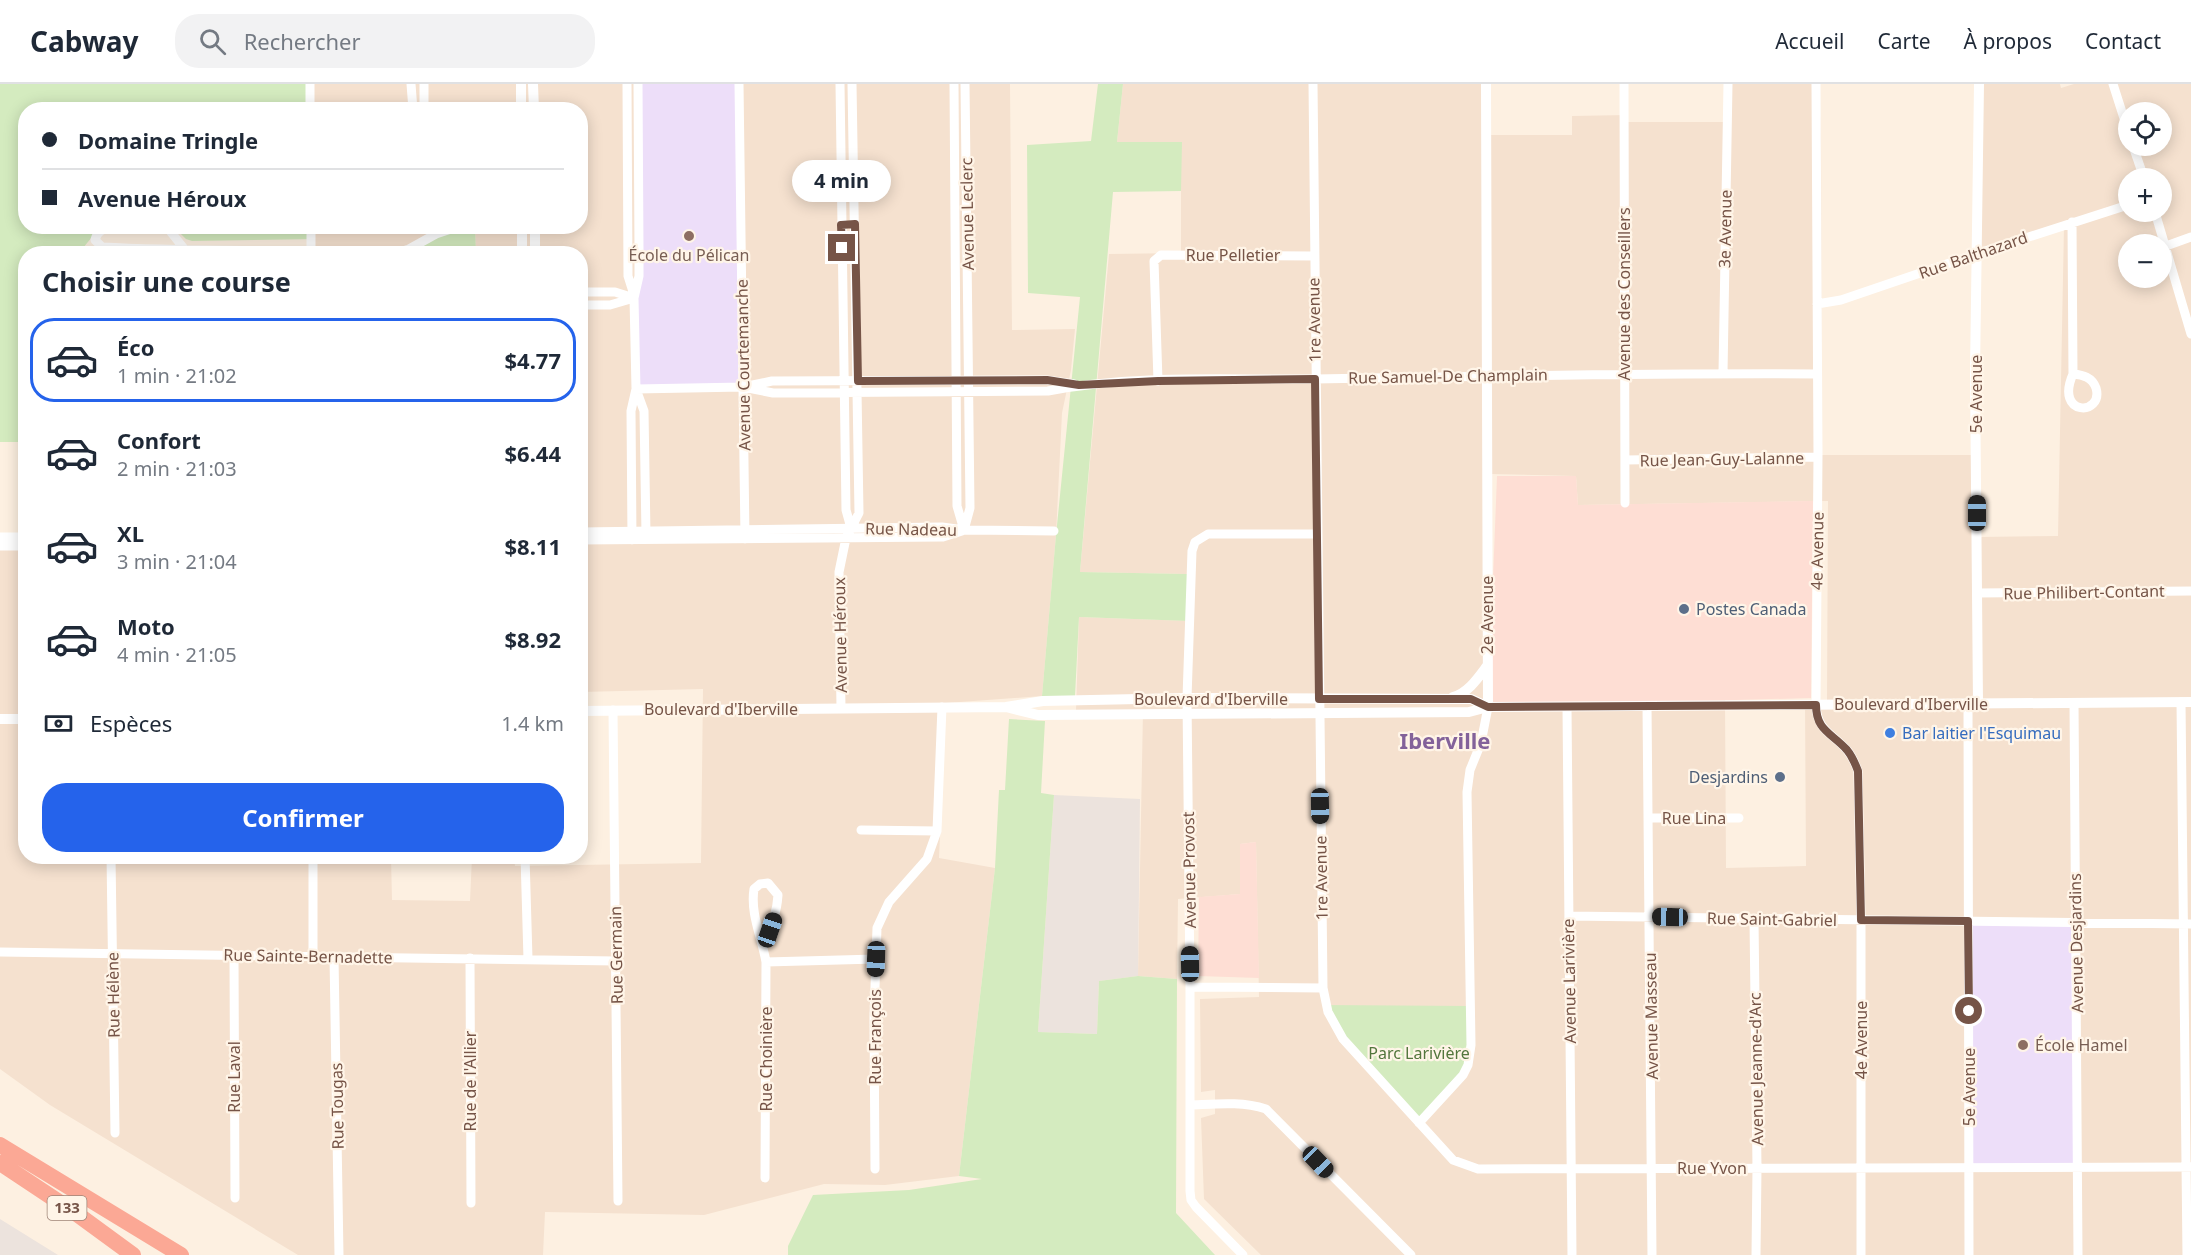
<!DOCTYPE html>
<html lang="fr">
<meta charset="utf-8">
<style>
body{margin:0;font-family:"Noto Sans",sans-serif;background:#f2f2f3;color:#1f2937;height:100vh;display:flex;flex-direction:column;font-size:22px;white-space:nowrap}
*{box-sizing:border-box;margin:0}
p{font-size:20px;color:#747a83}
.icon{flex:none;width:33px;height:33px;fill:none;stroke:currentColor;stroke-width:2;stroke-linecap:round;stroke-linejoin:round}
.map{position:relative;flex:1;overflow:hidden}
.side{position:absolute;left:18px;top:162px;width:570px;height:618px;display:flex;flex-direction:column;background:#fff;border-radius:24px;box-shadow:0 3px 15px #0003}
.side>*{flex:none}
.banner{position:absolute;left:18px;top:18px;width:570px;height:132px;border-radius:24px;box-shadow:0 3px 15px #0003;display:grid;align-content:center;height:132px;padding:0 24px;background:#fff}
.fabs{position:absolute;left:2118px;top:18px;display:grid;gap:12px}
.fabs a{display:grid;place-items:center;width:54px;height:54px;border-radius:50%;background:#fff;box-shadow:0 3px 15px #0003;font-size:30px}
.end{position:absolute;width:27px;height:27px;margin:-14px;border:8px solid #765447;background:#fff;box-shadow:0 0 0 3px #fff}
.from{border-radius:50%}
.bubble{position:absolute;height:42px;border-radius:21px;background:#fff;box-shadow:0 3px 15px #0003;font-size:20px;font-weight:700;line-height:42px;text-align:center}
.car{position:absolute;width:18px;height:36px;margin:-18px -9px;border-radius:8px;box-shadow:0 0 4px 2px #0007;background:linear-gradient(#222 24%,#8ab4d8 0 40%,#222 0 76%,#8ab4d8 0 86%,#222 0)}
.banner b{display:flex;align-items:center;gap:21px;height:57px;font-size:22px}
.banner b+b{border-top:2px solid #e0e1e3}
.banner i{width:15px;height:15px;background:#1f2937}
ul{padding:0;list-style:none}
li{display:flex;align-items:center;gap:18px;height:84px;margin:0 12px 9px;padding:0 12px;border:3px solid transparent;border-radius:24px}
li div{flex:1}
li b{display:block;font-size:22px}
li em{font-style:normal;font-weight:700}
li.active{border-color:#2563eb}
li>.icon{width:54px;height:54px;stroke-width:1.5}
h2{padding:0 24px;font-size:27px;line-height:72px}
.pay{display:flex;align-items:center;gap:15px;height:66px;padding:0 24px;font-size:22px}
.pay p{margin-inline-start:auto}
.button{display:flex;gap:12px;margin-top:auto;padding:12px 24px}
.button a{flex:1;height:69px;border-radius:24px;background:#2563eb;color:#fff;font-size:24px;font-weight:700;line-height:69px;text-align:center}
header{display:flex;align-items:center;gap:36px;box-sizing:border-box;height:84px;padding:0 30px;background:#fff;border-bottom:2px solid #e0e1e3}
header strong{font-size:28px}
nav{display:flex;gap:33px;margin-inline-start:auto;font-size:21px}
.search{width:420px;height:54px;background:#f2f2f3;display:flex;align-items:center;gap:15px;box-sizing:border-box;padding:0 21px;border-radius:24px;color:#747a83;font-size:22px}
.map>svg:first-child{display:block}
.residential{fill:#f5e1cf;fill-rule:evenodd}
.commercial{fill:#feded4}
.industrial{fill:#ece3dd}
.education{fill:#eddef9}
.green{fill:#d4ebbf}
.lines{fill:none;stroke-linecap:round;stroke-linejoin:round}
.minor{stroke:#fff;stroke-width:9}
.tertiary{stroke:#fff;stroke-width:10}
.motorway{stroke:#fba895;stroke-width:16}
.route{stroke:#765447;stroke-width:8}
.education-dot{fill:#8d6e63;stroke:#fff5e8;stroke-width:2}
.service-dot{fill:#5c6f8a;stroke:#fff5e8;stroke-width:2}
.shop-dot{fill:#3f7fe0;stroke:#fff5e8;stroke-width:2}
.labels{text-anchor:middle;stroke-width:4.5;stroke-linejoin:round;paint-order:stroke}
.shield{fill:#fff5e8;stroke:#9f8477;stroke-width:1.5}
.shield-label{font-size:15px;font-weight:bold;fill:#765447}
.street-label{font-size:16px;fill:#765447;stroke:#fff5e8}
.education-label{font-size:16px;fill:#785e54;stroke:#fff5e8}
.service-label{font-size:16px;fill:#4e5e75;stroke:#fff5e8;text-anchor:start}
.shop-label{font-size:16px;fill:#366cbe;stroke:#fff5e8;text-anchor:start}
.park-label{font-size:16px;fill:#52763c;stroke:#fff5e8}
.district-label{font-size:22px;font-weight:bold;fill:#83629a;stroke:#fff5e8}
</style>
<header>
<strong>Cabway</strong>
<div class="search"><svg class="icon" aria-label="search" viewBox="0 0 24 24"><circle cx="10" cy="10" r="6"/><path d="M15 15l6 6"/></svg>Rechercher</div>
<nav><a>Accueil</a><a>Carte</a><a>À propos</a><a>Contact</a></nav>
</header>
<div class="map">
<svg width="2191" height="1171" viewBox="0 0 2191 1171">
<rect width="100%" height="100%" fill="#fdf0e1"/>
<path class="residential" d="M313 0H1010L1012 246 1075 245 1071 286 1062 329 1056 451 1042 612 946 619 939 774 995 784 959 1092 885 1101 824 1100 704 1131 545 1128 543 1171H298L50 1021 0 985V453H25L26 772 391 773 392 816 470 817 472 773H514L515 782 701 779 703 605 581 608 580 170 476 169 475 143 580 142V26L313 25Z
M1123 0H1490L1491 51H1572V32L1627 31 1628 38H1724L1725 0H1819L1821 57 1822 371H1978L1979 453 2058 452 2064 142 1979 165V0H2060L2061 4 2074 0H2191V1171H1261L1204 1115 1201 1034 1215 1030V1006L1201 1008 1200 915 1259 913 1256 758 1240 760V810L1178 815 1177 895 1138 892 1143 626H1076L1079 533 1189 537 1187 490 1080 488 1109 170 1181 169V59L1117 58ZM2128 28H2162V62H2128ZM2128 94H2162V128H2128ZM2128 160H2162V194H2128ZM1491 390 1576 392 1578 421 1828 417 1827 618 1805 617 1806 782 1726 784 1725 614 1488 619Z
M315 143H457L393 170 315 169Z"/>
<path class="commercial" d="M1497 392H1576L1578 421 1813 417 1811 614 1488 623Z
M1256 758 1259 894 1198 892 1199 813 1240 810V760Z"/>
<path class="industrial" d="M1054 711 1140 715 1138 892 1099 897 1097 950 1038 948Z
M0 1135 58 1171H0Z"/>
<path class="education" d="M638 0H739L743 303 636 305Z
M1968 837 2076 839 2078 1083H1969Z"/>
<path class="green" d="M0 0H313V25L26 26V142L100 143 79 169 26 170 25 358H0Z
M1098 0H1123L1117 58H1182L1181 107 1113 108 1080 488 1187 490 1189 537 1079 533 1075 612H1042L1056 451 1080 213 1028 209 1027 61 1091 57Z
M174 143H315V155L192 157 186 155Z
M457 143H475L476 169 393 170Z
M1009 635 1045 637 1041 709 1054 711 1038 948 1097 950 1099 897 1138 892 1177 895 1176 1129 1215 1171H788V1162L813 1111 909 1106 982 1095 959 1092 995 784 999 706H1005Z
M1323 921 1469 922 1466 983 1419 1039 1367 985Z"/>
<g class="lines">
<path class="minor" d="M310 0V26
M411 0 413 26
M424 0V26
M627 0 628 192 634 211
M739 0 745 455
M840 0 846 426 851 444
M954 0 957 422 964 446
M1313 0 1323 904 1328 928 1343 955 1453 1076 1478 1085 2191 1083
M1624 0 1625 419
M1816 0 1818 371 1816 621C1817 647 1832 649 1847 666 1852 672 1855 679 1858 687L1861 836V1171
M2113 0 2128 47
M2133 62 2144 94
M2155 128 2191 250
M2072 138 2073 290C2054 333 2104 332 2096 304 2092 293 2083 291 2073 290
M113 142C105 145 97 146 95 156L102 163C197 168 291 165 385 170
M166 142 186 167
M311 142V170
M2166 162 2191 153
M393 170 409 165 436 150 460 142
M580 208H615L634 214
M1817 220 1841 216 1976 170 2128 121
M580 221H610L634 214
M1723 289 1728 0
M1158 297 1154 177 1161 171 1314 172
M743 303 773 309 1048 307C1135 290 1226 296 1315 295 1482 292 1649 289 1817 290
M636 305 743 303 772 297 1047 296 1074 300
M636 305 644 327 646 451
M1626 376 1818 373
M964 446 970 424 965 0
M580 448 942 443 964 446 1054 447
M0 453H26
M580 456 943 453 962 447
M632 456 631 327 636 305 634 214 639 192V166L638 0
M0 462H26
M1978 509 2191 507
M2181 618 2187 1171
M1968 619 1969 1171
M2074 619 2078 1171
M1647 622 1652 1171
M1567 623 1572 1171
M841 624 839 488 846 454 859 429 852 0
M613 626 618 1117
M1649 734H1739
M861 746 937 747
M111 772 115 1049
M313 772V872
M525 772 528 875
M1569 832 2191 840
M1754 835 1757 1084 1756 1171
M762 857C772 843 777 828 778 811L768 799 760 800 754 805C750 830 762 854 766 878L765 1094
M0 868 616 877
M234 871 235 1114
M334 873 339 1171
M470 874 471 1119
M766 878 876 875
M1190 903 1323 904
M1190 1021C1216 1020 1241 1017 1266 1025L1411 1171
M1419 1039 1463 991 1468 981 1471 961 1467 708 1470 686 1481 659 1488 623
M875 1085 874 933 877 844 889 818 927 775 937 747 942 623
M1243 1171 1196 1123 1191 1116 1190 1107V903L1187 614 1192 467 1195 458 1208 450H1317"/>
<path class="tertiary" d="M521 0V26
M533 0 534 26
M1486 0 1488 623
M535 142V170
M522 170V142
M1453 613C1468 609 1478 594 1487 582
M1978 619 1975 289 1979 0
M1006 623 1038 631 1469 628 1488 623 2191 618
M580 627 1006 623 1043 617 1187 614 1471 615 1488 623
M0 635H26"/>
<path class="motorway" d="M0 1061 181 1171
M0 1079 77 1130 133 1171"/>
</g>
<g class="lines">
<path class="route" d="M842 164 841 141 855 140 858 297 1047 296 1079 301 1158 297 1315 295 1319 615H1471L1488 623 1816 621C1816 647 1832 649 1847 666 1852 672 1855 679 1858 687L1861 836 1968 837 1969 927"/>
</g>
<g class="education-dot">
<circle cx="689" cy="152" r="6"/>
<circle cx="2023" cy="961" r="6"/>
</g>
<g class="service-dot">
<circle cx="1684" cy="525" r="6"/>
<circle cx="1780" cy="693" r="6"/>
</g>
<circle class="shop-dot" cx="1890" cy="649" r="6"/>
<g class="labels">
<rect class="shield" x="47.5" y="1112" width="39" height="24" rx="4.5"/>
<g class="shield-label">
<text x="67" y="1129">133</text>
</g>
<g class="street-label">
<text transform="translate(967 130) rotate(-91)" y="6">Avenue Leclerc</text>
<text transform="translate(1725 145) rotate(-89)" y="6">3e Avenue</text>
<text x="1233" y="177">Rue Pelletier</text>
<text transform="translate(1973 171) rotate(-19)" y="6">Rue Balthazard</text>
<text transform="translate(1624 210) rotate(-90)" y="6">Avenue des Conseillers</text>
<text transform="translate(1314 236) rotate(-91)" y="6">1re Avenue</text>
<text transform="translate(743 281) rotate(-91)" y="6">Avenue Courtemanche</text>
<text transform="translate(1448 292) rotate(-1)" y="6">Rue Samuel-De Champlain</text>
<text transform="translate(1976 310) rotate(-90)" y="6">5e Avenue</text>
<text transform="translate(1722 375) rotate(-1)" y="6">Rue Jean-Guy-Lalanne</text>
<text transform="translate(911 445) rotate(1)" y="6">Rue Nadeau</text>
<text transform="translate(1817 467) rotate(-89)" y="6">4e Avenue</text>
<text transform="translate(2084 508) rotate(-1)" y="6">Rue Philibert-Contant</text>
<text transform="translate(1487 531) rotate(-90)" y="6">2e Avenue</text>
<text transform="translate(840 551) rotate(-91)" y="6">Avenue Héroux</text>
<text x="1211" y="621">Boulevard d'Iberville</text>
<text x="1911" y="626">Boulevard d'Iberville</text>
<text x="721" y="631">Boulevard d'Iberville</text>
<text x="1694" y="740">Rue Lina</text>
<text transform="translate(1189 786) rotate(-91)" y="6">Avenue Provost</text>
<text transform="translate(1321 794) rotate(-91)" y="6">1re Avenue</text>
<text transform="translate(1772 835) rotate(1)" y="6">Rue Saint-Gabriel</text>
<text transform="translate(2076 859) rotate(-91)" y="6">Avenue Desjardins</text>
<text transform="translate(616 871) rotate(-91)" y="6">Rue Germain</text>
<text transform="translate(308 872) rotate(1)" y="6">Rue Sainte-Bernadette</text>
<text transform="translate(1569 897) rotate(-91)" y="6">Avenue Larivière</text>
<text transform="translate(113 911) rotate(-91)" y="6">Rue Hélène</text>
<text transform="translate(1651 932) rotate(-91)" y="6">Avenue Masseau</text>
<text transform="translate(875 953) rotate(-90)" y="6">Rue François</text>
<text transform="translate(1861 956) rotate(-90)" y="6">4e Avenue</text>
<text transform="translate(766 975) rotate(-90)" y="6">Rue Choinière</text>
<text transform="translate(1756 985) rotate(-91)" y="6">Avenue Jeanne-d'Arc</text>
<text transform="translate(234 993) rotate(-90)" y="6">Rue Laval</text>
<text transform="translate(470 997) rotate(-90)" y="6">Rue de l'Allier</text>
<text transform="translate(1969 1003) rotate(-90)" y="6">5e Avenue</text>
<text transform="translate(337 1022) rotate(-91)" y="6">Rue Tougas</text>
<text x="1712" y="1090">Rue Yvon</text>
</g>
<g class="education-label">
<text x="689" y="177">École du Pélican</text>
<text x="2035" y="967" text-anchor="start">École Hamel</text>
</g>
<g class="service-label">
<text x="1696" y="531">Postes Canada</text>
<text x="1768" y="699" text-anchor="end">Desjardins</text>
</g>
<g class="shop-label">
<text x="1902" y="655">Bar laitier l'Esquimau</text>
</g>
<g class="park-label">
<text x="1419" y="975">Parc Larivière</text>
</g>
<g class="district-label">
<text x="1445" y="665">Iberville</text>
</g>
</g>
</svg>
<div class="fabs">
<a><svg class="icon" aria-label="locate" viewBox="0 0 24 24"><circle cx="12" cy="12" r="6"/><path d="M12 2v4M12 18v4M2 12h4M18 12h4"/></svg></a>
<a>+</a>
<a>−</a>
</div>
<i class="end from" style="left:1969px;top:927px"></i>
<i class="end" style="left:842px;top:164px"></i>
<div class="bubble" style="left:792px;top:76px;width:99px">4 min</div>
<i class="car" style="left:1977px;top:429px;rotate:0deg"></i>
<i class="car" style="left:1320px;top:722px;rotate:179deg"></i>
<i class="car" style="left:1670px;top:833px;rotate:271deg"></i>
<i class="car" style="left:770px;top:846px;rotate:19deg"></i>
<i class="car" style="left:876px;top:875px;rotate:182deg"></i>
<i class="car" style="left:1190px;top:880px;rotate:359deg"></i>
<i class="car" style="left:1318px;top:1078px;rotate:136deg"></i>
<div class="banner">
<b><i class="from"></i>Domaine Tringle</b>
<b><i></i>Avenue Héroux</b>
</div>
<section class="side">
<h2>Choisir une course</h2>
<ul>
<li class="active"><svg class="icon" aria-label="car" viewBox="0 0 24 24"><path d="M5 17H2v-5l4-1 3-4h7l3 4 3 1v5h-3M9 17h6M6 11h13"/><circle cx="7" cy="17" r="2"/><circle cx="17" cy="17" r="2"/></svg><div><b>Éco</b><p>1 min · 21:02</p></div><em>$4.77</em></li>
<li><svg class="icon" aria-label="car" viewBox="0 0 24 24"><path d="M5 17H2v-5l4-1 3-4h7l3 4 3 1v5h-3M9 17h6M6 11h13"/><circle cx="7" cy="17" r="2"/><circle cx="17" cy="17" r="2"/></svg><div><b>Confort</b><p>2 min · 21:03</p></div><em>$6.44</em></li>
<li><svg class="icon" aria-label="car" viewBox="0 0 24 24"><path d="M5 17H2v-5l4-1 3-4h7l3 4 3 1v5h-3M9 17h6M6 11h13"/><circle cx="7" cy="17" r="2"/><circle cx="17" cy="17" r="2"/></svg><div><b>XL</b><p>3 min · 21:04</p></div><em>$8.11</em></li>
<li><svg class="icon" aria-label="car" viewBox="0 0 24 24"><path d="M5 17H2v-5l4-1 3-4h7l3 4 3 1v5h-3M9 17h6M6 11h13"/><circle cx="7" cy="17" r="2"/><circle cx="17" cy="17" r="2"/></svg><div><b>Moto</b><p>4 min · 21:05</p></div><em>$8.92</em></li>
</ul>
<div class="pay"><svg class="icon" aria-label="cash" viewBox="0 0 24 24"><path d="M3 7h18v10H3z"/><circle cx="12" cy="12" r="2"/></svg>Espèces<p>1.4 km</p></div>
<div class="button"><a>Confirmer</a></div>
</section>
</div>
